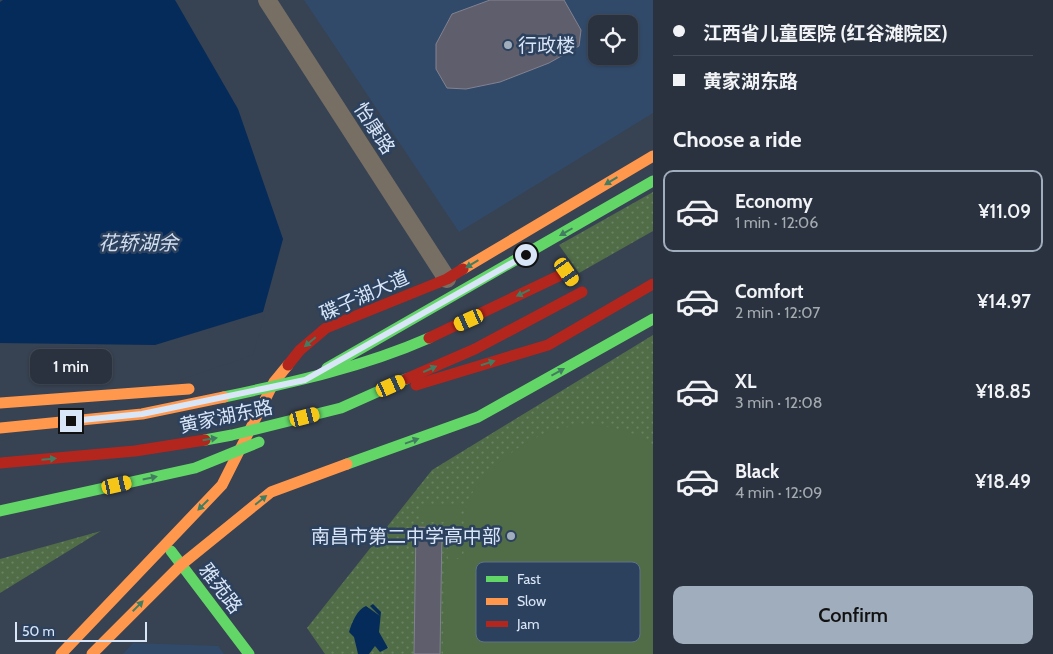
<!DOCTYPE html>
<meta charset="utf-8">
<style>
body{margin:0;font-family:Cabin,"Noto Sans SC",sans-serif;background:#313a45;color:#f1f3f6;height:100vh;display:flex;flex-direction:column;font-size:19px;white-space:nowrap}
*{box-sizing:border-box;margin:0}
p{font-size:16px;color:#a5aab0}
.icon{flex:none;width:28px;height:28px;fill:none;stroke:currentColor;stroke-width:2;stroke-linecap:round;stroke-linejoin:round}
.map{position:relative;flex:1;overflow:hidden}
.drawer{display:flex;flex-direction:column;background:#29323e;width:400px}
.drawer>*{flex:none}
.guide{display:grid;align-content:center;height:110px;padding:0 20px;background:#29323e}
.tools{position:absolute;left:588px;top:15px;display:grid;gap:10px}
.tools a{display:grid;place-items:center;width:50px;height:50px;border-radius:10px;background:#29323e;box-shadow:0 1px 4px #0004,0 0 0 1px #454d58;font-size:25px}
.scale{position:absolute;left:15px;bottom:12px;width:132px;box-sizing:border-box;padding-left:5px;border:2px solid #d9e6f7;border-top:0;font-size:14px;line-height:18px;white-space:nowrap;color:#d9e6f7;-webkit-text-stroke:4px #2c415d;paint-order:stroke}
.end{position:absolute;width:22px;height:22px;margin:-11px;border:6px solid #d9e6f7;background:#111;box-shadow:0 0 0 2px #111}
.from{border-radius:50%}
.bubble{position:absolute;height:35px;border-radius:10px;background:#29323e;box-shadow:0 1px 4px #0004,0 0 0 1px #454d58;font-size:16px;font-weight:600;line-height:35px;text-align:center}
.car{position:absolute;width:15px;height:30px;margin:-15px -8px;border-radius:6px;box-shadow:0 0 4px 1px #0007;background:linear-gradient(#f5c518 24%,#345 0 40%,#f5c518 0 76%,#345 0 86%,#f5c518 0)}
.guide b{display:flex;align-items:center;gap:18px;height:48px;font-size:19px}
.guide b+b{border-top:1px solid #454d58}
.guide i{width:12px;height:12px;background:#f1f3f6}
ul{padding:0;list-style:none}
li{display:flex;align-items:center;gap:15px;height:82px;margin:0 10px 8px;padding:0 10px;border:2px solid transparent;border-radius:10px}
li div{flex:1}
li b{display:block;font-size:19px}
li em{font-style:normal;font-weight:600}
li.active{border-color:#a0adbd}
li>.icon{width:45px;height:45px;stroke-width:1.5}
h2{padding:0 20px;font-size:22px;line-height:60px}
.primary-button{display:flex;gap:10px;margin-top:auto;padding:10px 20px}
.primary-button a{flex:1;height:58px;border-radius:10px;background:#a0adbd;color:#111;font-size:20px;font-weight:600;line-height:58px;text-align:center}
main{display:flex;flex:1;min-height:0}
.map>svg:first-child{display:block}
.built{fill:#324a69;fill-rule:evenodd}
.grass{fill:url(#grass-dots)}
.garden{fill:#506d47}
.water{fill:#052b5a}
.pier{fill:#374252}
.building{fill:#5e5e6c;stroke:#828290}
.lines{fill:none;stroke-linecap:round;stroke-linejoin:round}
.street{stroke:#776f64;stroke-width:18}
.fast{stroke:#63d668;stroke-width:11}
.slow{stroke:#ff974d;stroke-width:11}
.jam{stroke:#b3261e;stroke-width:11}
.fast-bridge{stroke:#63d668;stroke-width:11}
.slow-bridge{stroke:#ff974d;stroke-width:11}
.jam-bridge{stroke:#b3261e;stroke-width:11}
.oneway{fill:#427d61}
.route{stroke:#d9e6f7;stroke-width:6}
.poi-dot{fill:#a0adbd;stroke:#2c415d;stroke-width:2}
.labels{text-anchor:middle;stroke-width:5;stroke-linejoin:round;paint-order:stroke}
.poi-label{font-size:19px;fill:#d9e6f7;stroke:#2c415d;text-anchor:start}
.street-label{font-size:19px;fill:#d9e6f7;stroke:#2c415d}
.water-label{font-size:20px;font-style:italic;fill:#d2deee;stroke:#2c415d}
.key{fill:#2c415d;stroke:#60738b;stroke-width:1}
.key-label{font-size:14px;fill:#d9e6f7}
</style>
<main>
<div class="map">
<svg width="653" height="654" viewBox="0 0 653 654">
<defs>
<pattern id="grass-dots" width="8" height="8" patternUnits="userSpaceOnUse" patternTransform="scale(1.25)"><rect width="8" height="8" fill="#506d47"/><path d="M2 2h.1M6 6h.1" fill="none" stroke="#698262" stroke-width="1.8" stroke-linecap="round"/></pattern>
</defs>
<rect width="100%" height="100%" fill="#374252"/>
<path class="built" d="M304 0H653V113L459 232ZM596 24H629V56H596Z
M133 643 218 646 224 654H123Z"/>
<path class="grass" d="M653 192V231L579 273 559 245Z
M653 335V654H325L307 628 432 470Z
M101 531 0 593V559Z"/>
<path class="garden" d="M582 425C605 425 634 430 653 445V654H443L444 560H465C466 544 462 525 466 509 468 496 479 483 488 474 515 446 542 429 582 425Z
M461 505 462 558H448V522H419V506Z"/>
<path class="water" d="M3 0H175L238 109 283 239 252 352 0 438V2Z
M373 604 381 612 379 632 388 648 380 652 375 646 369 654H358L354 637 349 632C352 622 357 610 366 606L380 616 370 606Z"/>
<path class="pier" d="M266 311 253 355 0 441V343L155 345Z"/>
<path class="building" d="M490 0H564L581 30 579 46 549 63 500 82 466 89 447 88 436 69V44L452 14Z
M416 527 442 528 440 654H414Z"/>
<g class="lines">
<path class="street" d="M267 0 447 279"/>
<path class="fast" d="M327 368 653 181
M347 464 478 417 653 319
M171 551 249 654"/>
<path class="slow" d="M463 269 653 156
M61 654 222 485 274 382 288 365
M92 654 181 565 271 492 347 464"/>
<path class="jam" d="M288 365 300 350 326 328 447 279 463 269
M416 385 548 345 653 284"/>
<path class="fast-bridge" d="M224 397C294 382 363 367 429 338
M205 440 232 435 341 408 406 379
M0 511 195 468 259 442"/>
<path class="slow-bridge" d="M0 403 189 389
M0 428 142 414 224 397"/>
<path class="jam-bridge" d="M429 338 567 272
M406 379 475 349 582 292
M0 463 135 451 205 440"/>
</g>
<defs><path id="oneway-solid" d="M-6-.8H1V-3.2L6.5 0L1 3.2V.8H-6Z" transform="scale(1.25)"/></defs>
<g class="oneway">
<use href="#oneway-solid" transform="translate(611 181) rotate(149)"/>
<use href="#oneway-solid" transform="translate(566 232) rotate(150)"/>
<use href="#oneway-solid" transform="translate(472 264) rotate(149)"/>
<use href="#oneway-solid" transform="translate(523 293) rotate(154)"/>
<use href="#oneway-solid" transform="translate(310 342) rotate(140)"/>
<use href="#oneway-solid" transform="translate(488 363) rotate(-17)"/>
<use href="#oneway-solid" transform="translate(430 369) rotate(-24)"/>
<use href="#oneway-solid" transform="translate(558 372) rotate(-29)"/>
<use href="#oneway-solid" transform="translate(210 439) rotate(-9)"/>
<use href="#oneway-solid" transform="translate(412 441) rotate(-20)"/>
<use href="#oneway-solid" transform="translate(49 459) rotate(-5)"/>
<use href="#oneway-solid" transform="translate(150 478) rotate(-12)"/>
<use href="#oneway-solid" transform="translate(261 500) rotate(-39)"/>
<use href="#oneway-solid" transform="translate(203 505) rotate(135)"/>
<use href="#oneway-solid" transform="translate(138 606) rotate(-45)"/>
</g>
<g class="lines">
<path class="route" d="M71 421 142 414 305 380 526 255"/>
</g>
<g class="poi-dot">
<circle cx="508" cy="45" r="5"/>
<circle cx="511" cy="536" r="5"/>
</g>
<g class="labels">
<g class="poi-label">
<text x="518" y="52">行政楼</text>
<text x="501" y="543" text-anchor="end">南昌市第二中学高中部</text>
</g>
<g class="street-label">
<text transform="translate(375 128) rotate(57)" y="7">怡康路</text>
<text transform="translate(364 295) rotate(-24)" y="7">碟子湖大道</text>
<text transform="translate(226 416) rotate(-12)" y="7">黄家湖东路</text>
<text transform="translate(221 588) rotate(53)" y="7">雅苑路</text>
</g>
<g class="water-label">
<text x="138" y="250">花轿湖余</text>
</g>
</g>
<rect x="476" y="562" width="164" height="80" rx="8" class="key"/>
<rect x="486" y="576" width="22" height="6" fill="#63d668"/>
<rect x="486" y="598" width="22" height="7" fill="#ff974d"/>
<rect x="486" y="621" width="22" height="6" fill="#b3261e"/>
<g class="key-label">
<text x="517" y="584">Fast</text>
<text x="517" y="606">Slow</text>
<text x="517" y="629">Jam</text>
</g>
</svg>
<div class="tools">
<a><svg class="icon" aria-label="locate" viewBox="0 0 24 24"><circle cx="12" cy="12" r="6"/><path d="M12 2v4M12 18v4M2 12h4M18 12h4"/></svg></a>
</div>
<div class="scale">50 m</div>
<i class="end from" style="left:526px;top:255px"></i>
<i class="end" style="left:71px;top:421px"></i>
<div class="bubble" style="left:30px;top:349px;width:82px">1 min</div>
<i class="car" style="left:567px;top:272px;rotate:145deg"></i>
<i class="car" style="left:469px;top:320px;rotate:246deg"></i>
<i class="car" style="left:391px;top:386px;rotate:66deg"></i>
<i class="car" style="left:305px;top:417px;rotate:76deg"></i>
<i class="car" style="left:117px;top:485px;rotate:77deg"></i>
</div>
<section class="drawer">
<div class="guide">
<b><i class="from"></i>江西省儿童医院 (红谷滩院区)</b>
<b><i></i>黄家湖东路</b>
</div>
<h2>Choose a ride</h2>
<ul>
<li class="active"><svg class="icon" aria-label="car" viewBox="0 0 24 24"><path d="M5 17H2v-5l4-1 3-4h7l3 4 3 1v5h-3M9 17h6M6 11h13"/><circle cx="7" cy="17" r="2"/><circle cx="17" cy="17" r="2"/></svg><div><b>Economy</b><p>1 min · 12:06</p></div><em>¥11.09</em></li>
<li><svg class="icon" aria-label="car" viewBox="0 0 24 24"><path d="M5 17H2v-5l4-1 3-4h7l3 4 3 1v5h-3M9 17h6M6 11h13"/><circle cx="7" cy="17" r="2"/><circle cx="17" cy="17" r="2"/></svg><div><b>Comfort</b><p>2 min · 12:07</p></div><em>¥14.97</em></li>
<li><svg class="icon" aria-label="car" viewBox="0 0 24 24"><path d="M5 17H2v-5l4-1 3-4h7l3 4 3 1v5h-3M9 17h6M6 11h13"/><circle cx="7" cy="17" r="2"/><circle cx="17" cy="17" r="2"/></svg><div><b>XL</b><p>3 min · 12:08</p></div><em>¥18.85</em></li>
<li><svg class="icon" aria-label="car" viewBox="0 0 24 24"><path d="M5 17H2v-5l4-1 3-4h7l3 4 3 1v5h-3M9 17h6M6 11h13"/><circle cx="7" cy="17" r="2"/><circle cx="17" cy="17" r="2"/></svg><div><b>Black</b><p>4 min · 12:09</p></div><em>¥18.49</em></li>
</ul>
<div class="primary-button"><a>Confirm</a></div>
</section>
</main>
